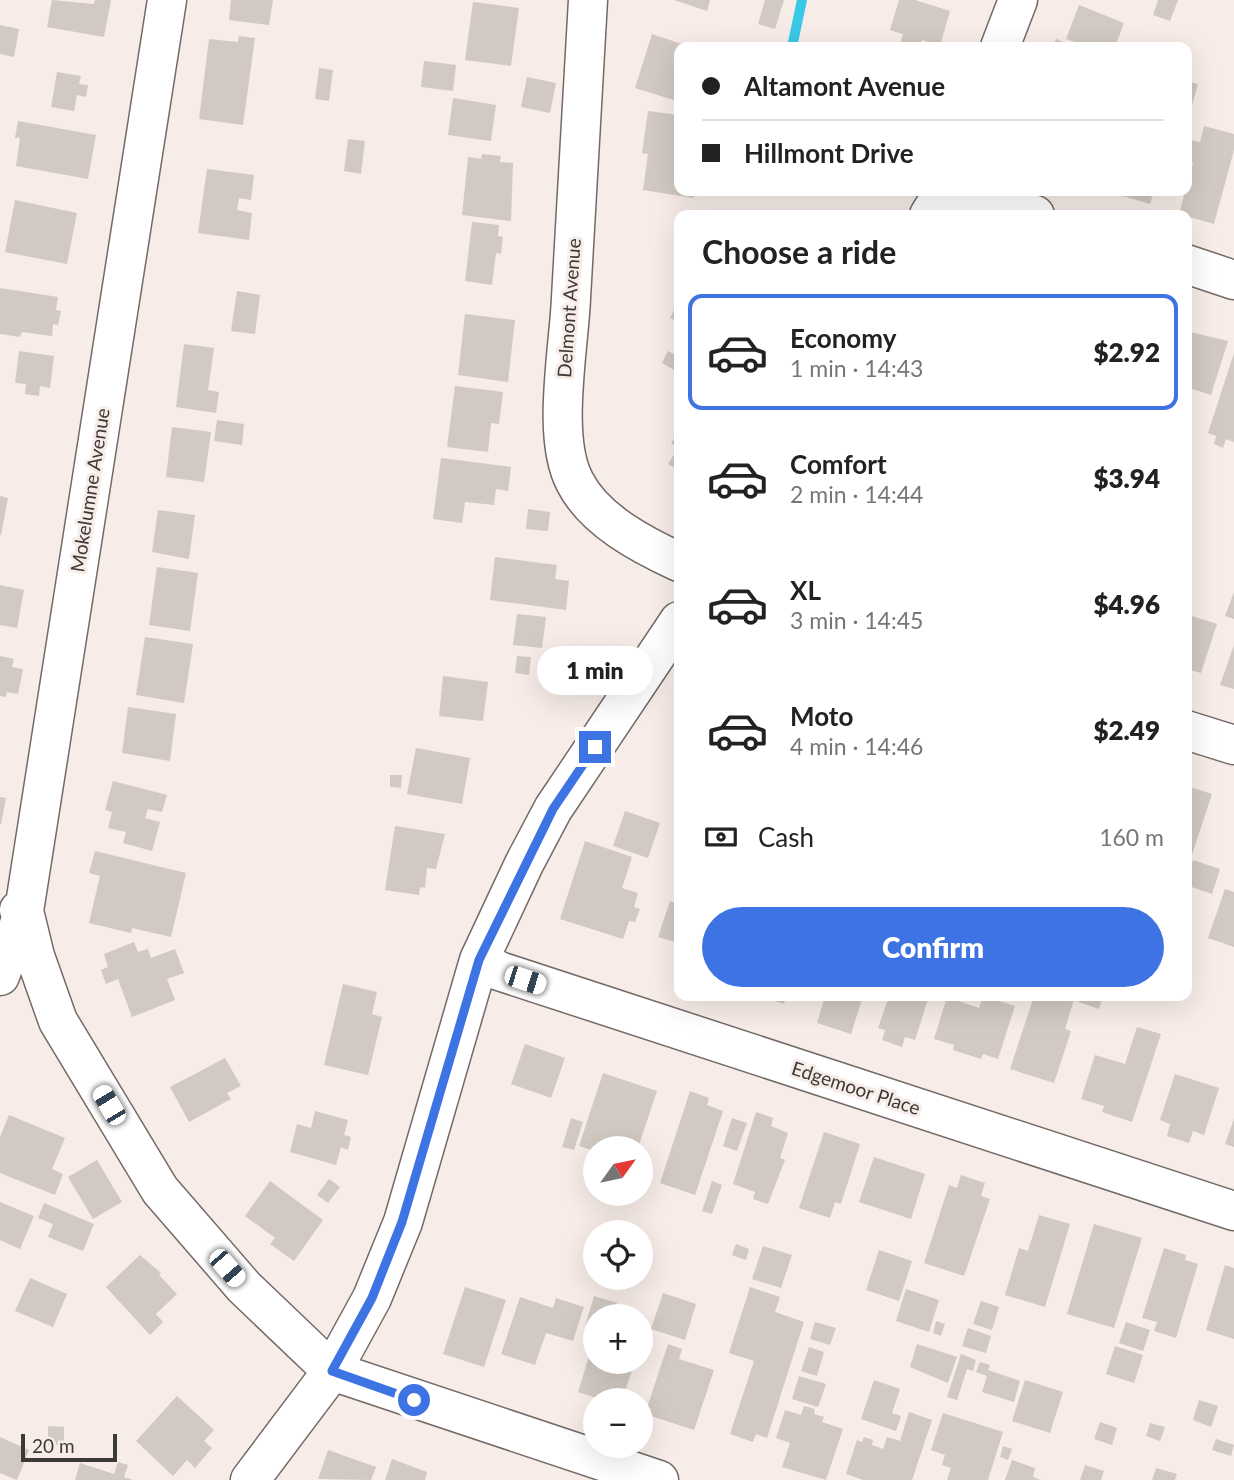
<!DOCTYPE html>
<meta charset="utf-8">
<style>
body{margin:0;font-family:Lato,sans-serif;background:#f6f6f6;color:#222;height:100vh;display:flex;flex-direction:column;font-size:26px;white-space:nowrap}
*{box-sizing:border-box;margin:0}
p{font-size:23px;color:#767676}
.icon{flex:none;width:38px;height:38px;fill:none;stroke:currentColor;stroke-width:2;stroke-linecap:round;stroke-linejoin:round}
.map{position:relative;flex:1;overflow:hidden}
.panel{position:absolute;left:674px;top:210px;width:518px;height:791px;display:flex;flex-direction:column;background:#fff;border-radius:14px;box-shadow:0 7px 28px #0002}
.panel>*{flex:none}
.guide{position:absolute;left:674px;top:42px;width:518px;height:154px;border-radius:14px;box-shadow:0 7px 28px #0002;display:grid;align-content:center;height:154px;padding:0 28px;background:#fff}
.needle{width:46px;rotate:57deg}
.fabs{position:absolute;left:583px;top:1136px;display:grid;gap:14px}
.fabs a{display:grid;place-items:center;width:70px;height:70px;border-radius:50%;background:#fff;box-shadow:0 7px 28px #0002;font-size:35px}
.scale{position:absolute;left:21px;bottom:18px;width:96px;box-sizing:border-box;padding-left:7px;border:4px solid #3d3937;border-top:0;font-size:19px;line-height:24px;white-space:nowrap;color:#3d3937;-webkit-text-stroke:5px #f7ece8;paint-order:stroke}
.end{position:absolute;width:32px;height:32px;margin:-16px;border:9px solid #3d73e3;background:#fff;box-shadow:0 0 0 4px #fff}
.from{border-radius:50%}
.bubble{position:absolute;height:49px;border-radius:24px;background:#fff;box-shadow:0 7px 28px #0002;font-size:23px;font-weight:800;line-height:49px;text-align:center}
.car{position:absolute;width:21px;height:42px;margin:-21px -10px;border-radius:9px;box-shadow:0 0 5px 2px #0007;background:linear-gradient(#fff 24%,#345 0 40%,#fff 0 76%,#345 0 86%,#fff 0)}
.guide b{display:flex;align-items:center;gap:24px;height:66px;font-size:26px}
.guide b+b{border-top:2px solid #e0e0e0}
.guide i{width:18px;height:18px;background:#222}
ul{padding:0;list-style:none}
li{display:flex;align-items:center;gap:21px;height:116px;margin:0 14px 10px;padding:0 14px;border:4px solid transparent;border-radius:14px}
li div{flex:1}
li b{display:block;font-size:26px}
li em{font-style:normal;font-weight:800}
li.active{border-color:#3d73e3}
li>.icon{width:63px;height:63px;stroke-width:1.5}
h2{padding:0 28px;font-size:32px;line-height:84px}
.pay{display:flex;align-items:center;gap:18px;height:77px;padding:0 28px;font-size:26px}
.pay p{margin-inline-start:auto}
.cta{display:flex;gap:14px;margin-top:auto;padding:14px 28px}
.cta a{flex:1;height:80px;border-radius:42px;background:#3d73e3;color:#fff;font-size:28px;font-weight:800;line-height:80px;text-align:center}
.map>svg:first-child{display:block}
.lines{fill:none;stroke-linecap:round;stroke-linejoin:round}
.stream{stroke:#3ac8e7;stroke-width:10}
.building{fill:#d1c9c2}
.minor-casing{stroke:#736a66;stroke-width:41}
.minor{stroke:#fff;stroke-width:38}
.route{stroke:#3d73e3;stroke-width:9}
.labels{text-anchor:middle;stroke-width:6;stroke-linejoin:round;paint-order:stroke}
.street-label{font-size:19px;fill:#3d3937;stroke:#f7ece8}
</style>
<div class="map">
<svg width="1234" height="1480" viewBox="0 0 1234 1480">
<rect width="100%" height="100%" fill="#f7ece8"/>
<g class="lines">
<path class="stream" d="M792 47 802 0"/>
</g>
<path class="building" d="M52 0 94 4 95 0H111L104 37 47 27Z
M231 0H273L269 25 229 20Z
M674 0H710L707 11Z
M765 0H784L775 29 758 24Z
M899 0H915L950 11 940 46 922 40 919 47 900 44 903 34 890 30Z
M1158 0H1178L1170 21 1153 15Z
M473 2 519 8 511 66 465 60Z
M1079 5 1124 23 1115 47H1090L1066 39Z
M0 25 19 29 14 57 0 54Z
M652 34 691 47H679L677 101 635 88Z
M239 36 255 38 243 125 199 119 209 39 238 42Z
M1056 39 1076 47H1053Z
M424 61 456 65 453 91 421 87Z
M319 68 333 70 329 101 315 99Z
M57 72 81 76 79 84 88 85 86 97 77 95 74 111 51 107Z
M527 77 556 83 550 113 521 107Z
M1186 81 1198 84 1189 116 1186 115Z
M453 98 496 105 491 141 448 135Z
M648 111 679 115V191H694L693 198 643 190 648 154 642 153Z
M18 121 96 135 88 179 16 166 20 138H15Z
M1204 126 1234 134V150L1214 224 1179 214 1193 162 1186 160 1190 140 1200 142Z
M348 139 365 141 361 174 344 171Z
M482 154 501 156 500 162 513 163 511 221 462 215 468 157 481 159Z
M207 169 254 175 251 200 239 198 237 210 252 213 249 240 198 233Z
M1106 191H1154L1150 204Z
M15 200 77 213 67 264 5 252Z
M472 222 499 225 498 236 503 237 501 254 496 253 492 285 465 281Z
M0 288 58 297 56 310 61 311 58 325 53 324 52 336 22 332 20 337 0 334Z
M237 291 260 295 255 334 231 331Z
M679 300V323L670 318Z
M465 314 515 320 508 382 458 375Z
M1186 331 1228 341 1211 395 1186 387Z
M184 344 214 348 208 390 219 392 216 413 176 407Z
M19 351 54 356 50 388 40 386 39 396 25 394 26 384 15 383Z
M668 351 679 357 674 370 662 363Z
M1234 353V442L1226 439 1223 448 1214 444 1216 436 1208 433Z
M455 386 503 392 499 424 491 423 488 452 447 447Z
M217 420 244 424 242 445 214 441Z
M172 427 211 432 204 482 166 477Z
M679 431V471L668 464 678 448 671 443Z
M441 458 511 467 508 491 496 489 494 505 465 502 462 523 433 519Z
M0 496 8 498 1 535H0Z
M528 509 550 512 548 531 526 529Z
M158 510 195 515 189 559 152 552Z
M495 557 557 565 555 579 569 581 566 610 490 600Z
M157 567 198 573 190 631 149 625Z
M0 585 24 590 17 628 0 625Z
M1234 592V619L1225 616Z
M517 614 546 617 542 648 513 645Z
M1186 614 1217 624 1201 673 1190 670 1187 678Z
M145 637 193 644 184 703 136 695Z
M1234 645V689L1220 685Z
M0 656 14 659 12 667 23 669 18 694 7 692 6 697 0 696Z
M517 656 531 657 529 675 515 673Z
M443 676 488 682 483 721 439 716Z
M128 707 176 714 170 761 122 753Z
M416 748 470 758 462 804 407 794Z
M390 775H402L401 788 390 787Z
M113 781 167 795 162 812 148 809 145 818 160 822 152 851 123 843 126 832 108 828 112 812 105 810Z
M1187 786 1212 794 1191 858 1186 857Z
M0 797 6 798 1 824H0Z
M625 811 660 823 648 858 613 846Z
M395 826 445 834 436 869 427 868 425 888 420 887 419 895 385 890Z
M585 841 632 857 622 888 638 893 634 907 640 909 635 922 629 921 623 939 560 919Z
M95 851 186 873 171 937 132 928 131 933 89 923 100 876 89 873Z
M1193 860 1220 869 1212 894 1186 885Z
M1225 889 1234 892V947L1208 938Z
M670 901 679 904V930L675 942 658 937Z
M134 942 138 952 148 949 151 958 175 949 184 973 167 979 175 1000 132 1017 118 979 106 984 101 970 108 967 104 954Z
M343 984 377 992 372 1014 382 1017 368 1075 324 1065Z
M760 996H786L784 1004Z
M825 996H863L851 1034 817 1023Z
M889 996H929L915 1040 905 1037 902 1047 882 1040 885 1030 878 1028Z
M983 996 1015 1006 998 1059 983 1054 981 1059 953 1050 954 1045 934 1039 947 997 979 1008Z
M1034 996H1075L1065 1029 1071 1031 1054 1083 1010 1069Z
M1078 996H1103L1099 1009 1076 1001Z
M1137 1027 1161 1034 1132 1122 1102 1112 1104 1106 1081 1099 1095 1055 1125 1064Z
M525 1044 565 1058 551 1098 511 1084Z
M225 1058 241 1086 227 1093 231 1099 189 1122 170 1087Z
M603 1073 657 1091 638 1148H595V1151L579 1146Z
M1175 1074 1219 1088 1204 1135 1193 1131 1189 1143 1167 1136 1170 1124 1160 1120Z
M690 1091 709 1098 707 1105 723 1111 695 1195 660 1183Z
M315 1111 348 1120 344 1135 351 1137 348 1150 341 1147 336 1165 290 1152 297 1124 311 1128Z
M756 1112 773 1118 771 1126 788 1133 780 1158 785 1160 768 1204 753 1199 755 1192 733 1184Z
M9 1115 65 1138 52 1169 63 1174 55 1195 0 1173V1137Z
M571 1118 583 1122 574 1150 562 1147Z
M732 1118 747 1123 737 1151 723 1146Z
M1234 1119V1147L1225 1144Z
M824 1132 860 1144 841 1204 835 1202 830 1218 799 1208Z
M874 1157 925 1174 911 1219 859 1202Z
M97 1160 122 1202 93 1219 68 1177Z
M961 1175 985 1183 981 1196 990 1199 964 1276 924 1263 949 1185 957 1188Z
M329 1179 340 1187 328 1203 317 1195Z
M270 1181 323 1220 294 1261 270 1244 275 1238 245 1216Z
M712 1181 722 1185 712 1214 702 1211Z
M0 1202 34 1216 20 1249 0 1240Z
M44 1203 94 1224 83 1251 48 1237 53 1224 38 1218Z
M1039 1215 1070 1224 1045 1307 1005 1295 1019 1248 1028 1251Z
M1094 1224 1142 1238 1114 1328 1067 1314Z
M736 1244 749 1249 746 1260 732 1255Z
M763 1246 792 1255 781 1288 752 1279Z
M1164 1248 1186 1255 1185 1260 1198 1264 1176 1338 1154 1331 1157 1322 1142 1318Z
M879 1250 912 1261 899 1301 866 1290Z
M140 1255 161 1273 159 1275 177 1294 156 1314 163 1322 150 1335 106 1287Z
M1225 1265 1234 1268V1339L1206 1330Z
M30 1278 67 1294 53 1327 15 1311Z
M465 1287 506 1300 484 1367 443 1354Z
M750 1287 780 1297 775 1312 804 1322 767 1438 756 1434 753 1442 730 1434 754 1361 729 1353Z
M906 1289 939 1300 929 1332 896 1321Z
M663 1293 696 1304 685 1340 651 1329Z
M594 1296 617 1303 613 1316H595V1329L585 1326Z
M520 1297 553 1308 556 1298 584 1307 573 1341 546 1333 535 1365 501 1354Z
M981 1301 999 1307 992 1330 973 1324Z
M936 1321 945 1324 941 1336 933 1333Z
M815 1322 836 1328 830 1345 810 1339Z
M1126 1322 1150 1330 1143 1351 1119 1343Z
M968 1328 991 1336 986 1353 962 1346Z
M594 1340 595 1362H635L622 1400H603L578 1392Z
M668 1344 682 1349 679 1359 714 1370 694 1430 645 1414Z
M917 1344 957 1357 948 1383 910 1367Z
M1115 1346 1143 1355 1134 1383 1106 1374Z
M809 1347 824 1352 817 1376 801 1371Z
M961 1354 976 1360 973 1371 967 1369 957 1400 947 1397Z
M980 1362 990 1365 988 1370 1020 1381 1014 1402 982 1392 987 1376 976 1372Z
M799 1376 826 1384 818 1407 792 1399Z
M874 1380 900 1389 892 1413 901 1416 896 1431 861 1419Z
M1025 1380 1063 1392 1050 1433 1012 1421Z
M177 1396 214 1430 204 1441 212 1448 195 1468 187 1460 173 1476 136 1441Z
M1199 1400 1218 1406 1211 1427 1193 1420Z
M804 1406 815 1409 814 1414 824 1417 822 1422 843 1429 826 1480 782 1467 790 1443 776 1438 785 1410 801 1415Z
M909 1412 932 1420 912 1480H863L846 1474 857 1440 862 1442 864 1437 873 1440 872 1445 883 1449 887 1437 900 1441Z
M943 1413 1003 1432 988 1480H947L951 1468 942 1465 945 1455 931 1450Z
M1100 1422 1117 1428 1112 1445 1094 1439Z
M1150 1423 1165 1427 1160 1441 1146 1436Z
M48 1426 64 1427V1445H48Z
M0 1437 29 1450 17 1480 0 1473Z
M1216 1439 1234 1445 1231 1456 1212 1450Z
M1003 1446 1012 1449 1008 1460 1000 1457Z
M328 1450 376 1467 371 1480 318 1479Z
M392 1459 427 1472 425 1480H385Z
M1012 1460 1035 1468 1033 1477 1041 1480H1005Z
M118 1462 128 1465 124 1477 133 1480H75L80 1463 114 1474Z
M1085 1465 1104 1471 1101 1480H1080Z
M1156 1468 1177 1474 1175 1480H1152Z"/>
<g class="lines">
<g class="minor-casing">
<path id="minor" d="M588 0C582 99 577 199 571 298 569 348 551 438 575 482 594 520 642 545 679 562
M1000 47 1018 0
M958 191 1035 215
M929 215 944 191
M1186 264 1234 280
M1186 730 1234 745
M19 910 24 911 35 956 58 1021 160 1190 244 1287 332 1371 659 1480
M479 960 499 971 1234 1211
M0 976 24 911 167 0
M250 1480 332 1371 372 1298 403 1222 479 960 524 864 553 809 679 621"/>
</g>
<use href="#minor" class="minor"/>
</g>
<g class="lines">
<path class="route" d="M414 1400 332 1371 372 1298 402 1222 479 960 553 809 595 747"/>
</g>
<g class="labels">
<g class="street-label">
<text transform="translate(569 308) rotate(-86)" y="7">Delmont Avenue</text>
<text transform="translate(90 490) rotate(-81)" y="7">Mokelumne Avenue</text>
<text transform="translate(856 1088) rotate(18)" y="7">Edgemoor Place</text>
</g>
</g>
</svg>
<div class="fabs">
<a><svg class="needle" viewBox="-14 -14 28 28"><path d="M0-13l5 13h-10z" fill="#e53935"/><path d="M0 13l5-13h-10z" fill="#767676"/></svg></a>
<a><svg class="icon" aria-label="locate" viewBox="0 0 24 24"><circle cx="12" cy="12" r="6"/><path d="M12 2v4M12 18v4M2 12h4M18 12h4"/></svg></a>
<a>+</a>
<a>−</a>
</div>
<div class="scale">20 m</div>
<i class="end from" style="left:414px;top:1400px"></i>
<i class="end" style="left:595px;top:747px"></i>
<div class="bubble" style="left:537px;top:646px;width:116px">1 min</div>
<i class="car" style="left:525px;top:980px;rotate:108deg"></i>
<i class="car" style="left:109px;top:1105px;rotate:329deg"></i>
<i class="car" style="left:227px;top:1268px;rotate:139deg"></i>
<div class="guide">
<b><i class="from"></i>Altamont Avenue</b>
<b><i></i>Hillmont Drive</b>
</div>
<section class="panel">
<h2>Choose a ride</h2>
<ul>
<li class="active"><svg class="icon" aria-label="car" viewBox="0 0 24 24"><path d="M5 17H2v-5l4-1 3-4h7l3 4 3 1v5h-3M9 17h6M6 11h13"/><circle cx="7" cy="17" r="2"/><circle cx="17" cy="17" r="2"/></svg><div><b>Economy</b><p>1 min · 14:43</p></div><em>$2.92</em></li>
<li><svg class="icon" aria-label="car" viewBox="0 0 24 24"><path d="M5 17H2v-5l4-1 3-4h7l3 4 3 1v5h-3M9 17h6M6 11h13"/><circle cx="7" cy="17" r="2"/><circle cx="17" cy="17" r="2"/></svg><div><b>Comfort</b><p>2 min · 14:44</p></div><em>$3.94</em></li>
<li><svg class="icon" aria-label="car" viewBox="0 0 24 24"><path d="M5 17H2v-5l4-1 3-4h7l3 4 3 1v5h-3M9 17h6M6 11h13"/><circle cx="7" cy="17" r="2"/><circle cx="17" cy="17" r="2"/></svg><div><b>XL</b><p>3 min · 14:45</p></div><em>$4.96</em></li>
<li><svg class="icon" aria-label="car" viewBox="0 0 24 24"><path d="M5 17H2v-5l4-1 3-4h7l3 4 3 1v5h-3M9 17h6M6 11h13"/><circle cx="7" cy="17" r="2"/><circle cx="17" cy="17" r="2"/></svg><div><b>Moto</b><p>4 min · 14:46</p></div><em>$2.49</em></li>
</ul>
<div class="pay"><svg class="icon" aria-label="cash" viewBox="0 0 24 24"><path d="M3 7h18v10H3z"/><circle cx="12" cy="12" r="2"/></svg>Cash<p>160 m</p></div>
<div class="cta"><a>Confirm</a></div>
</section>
</div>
